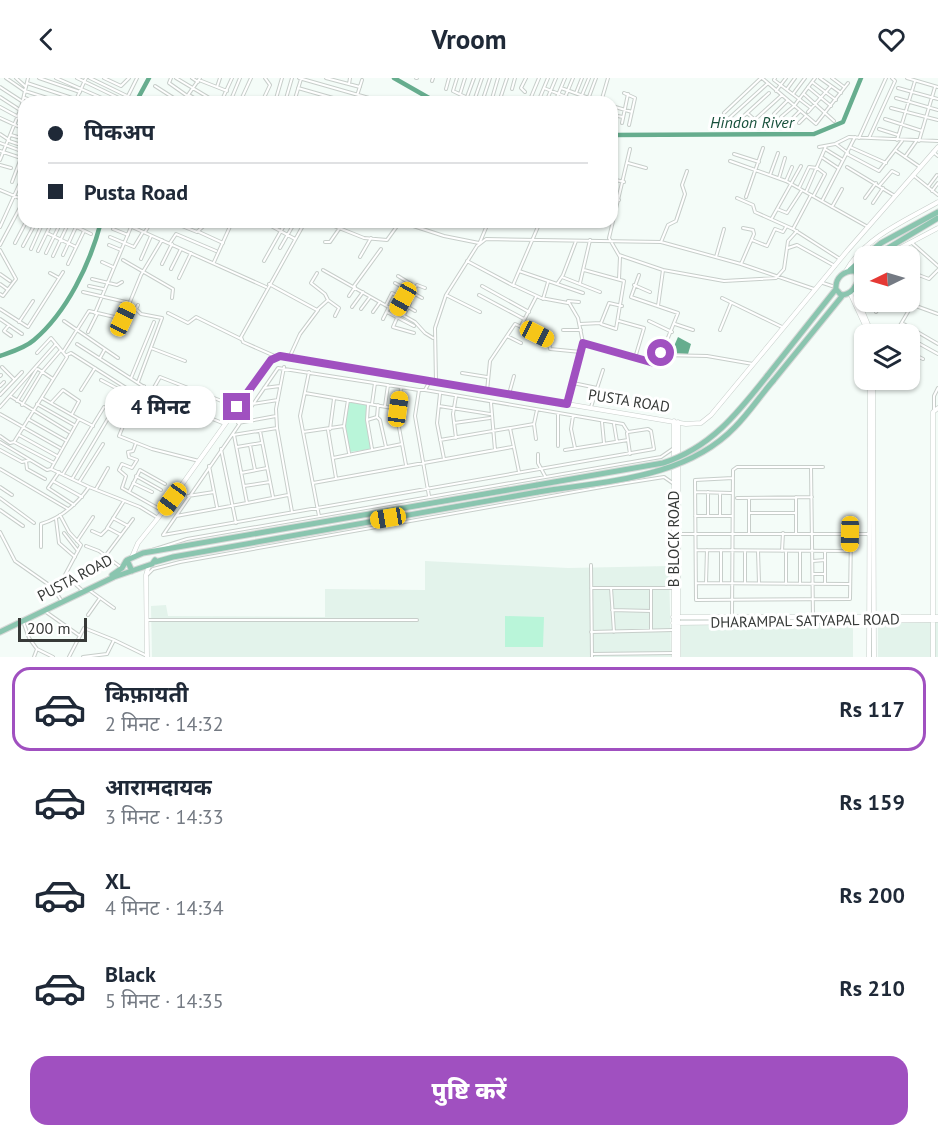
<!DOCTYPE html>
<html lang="hi">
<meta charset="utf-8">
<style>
body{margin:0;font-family:"PT Sans","Noto Sans Devanagari",sans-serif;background:#f2f2f3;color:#1f2937;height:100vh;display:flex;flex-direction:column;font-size:22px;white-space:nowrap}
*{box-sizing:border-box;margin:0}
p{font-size:20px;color:#747a83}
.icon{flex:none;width:33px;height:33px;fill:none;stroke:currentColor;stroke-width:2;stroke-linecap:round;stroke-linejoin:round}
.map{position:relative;height:579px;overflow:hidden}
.details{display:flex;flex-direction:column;background:#fff;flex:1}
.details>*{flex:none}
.guide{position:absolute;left:18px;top:18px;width:600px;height:132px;border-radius:18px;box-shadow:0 2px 4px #0004;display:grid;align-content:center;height:132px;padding:0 30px;background:#fff}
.needle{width:39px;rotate:265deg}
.buttons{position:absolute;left:854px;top:168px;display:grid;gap:12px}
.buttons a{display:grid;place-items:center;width:66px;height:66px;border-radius:12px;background:#fff;box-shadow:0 2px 4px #0004;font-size:30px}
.scale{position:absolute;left:18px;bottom:15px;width:69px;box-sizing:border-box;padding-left:6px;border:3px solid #373a38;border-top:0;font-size:16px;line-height:21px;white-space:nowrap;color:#373a38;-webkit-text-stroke:4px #fff;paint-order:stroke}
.end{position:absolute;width:27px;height:27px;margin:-14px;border:8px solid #a050c0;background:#fff;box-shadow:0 0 0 3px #fff}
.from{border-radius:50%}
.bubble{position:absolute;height:42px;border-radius:18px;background:#fff;box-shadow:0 2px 4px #0004;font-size:20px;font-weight:800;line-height:42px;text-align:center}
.car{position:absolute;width:18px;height:36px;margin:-18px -9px;border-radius:8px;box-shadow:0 0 4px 2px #0007;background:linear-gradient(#f5c518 24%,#345 0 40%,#f5c518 0 76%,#345 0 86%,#f5c518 0)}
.guide b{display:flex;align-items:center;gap:21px;height:57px;font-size:22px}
.guide b+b{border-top:2px solid #e0e1e3}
.guide i{width:15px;height:15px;background:#1f2937}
ul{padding:10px 0 0;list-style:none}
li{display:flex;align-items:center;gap:18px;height:84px;margin:0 12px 9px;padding:0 18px;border:3px solid transparent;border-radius:18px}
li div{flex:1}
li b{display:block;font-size:22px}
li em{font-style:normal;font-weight:800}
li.current{border-color:#a050c0}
li>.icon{width:54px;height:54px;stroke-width:1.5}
.cta{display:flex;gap:12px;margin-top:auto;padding:12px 30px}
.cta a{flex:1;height:69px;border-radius:18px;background:#a050c0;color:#fff;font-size:24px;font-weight:800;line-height:69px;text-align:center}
header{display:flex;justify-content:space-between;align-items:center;height:78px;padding:0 30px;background:#fff;font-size:27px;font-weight:800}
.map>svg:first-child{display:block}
.built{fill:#e3f3eb}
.green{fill:#b9f5d9}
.water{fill:#66ad8e}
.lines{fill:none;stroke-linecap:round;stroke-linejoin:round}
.river{stroke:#66ad8e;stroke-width:4.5}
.minor-casing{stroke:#c7ceca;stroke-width:4}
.tertiary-casing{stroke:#c7ceca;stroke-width:5}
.primary-casing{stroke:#d7d8d7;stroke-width:7}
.minor{stroke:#fff;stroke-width:2}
.tertiary{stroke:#fff;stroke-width:4}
.primary{stroke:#8ac5af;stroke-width:5}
.primary-bridge-casing{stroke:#d7d8d7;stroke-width:7;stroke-linecap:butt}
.primary-bridge{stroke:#8ac5af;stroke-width:5}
.route{stroke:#a050c0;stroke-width:8}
.labels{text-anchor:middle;stroke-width:6;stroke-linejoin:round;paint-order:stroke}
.street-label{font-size:15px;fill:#373a38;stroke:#fff}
.water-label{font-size:16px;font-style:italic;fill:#17503b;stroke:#fff}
</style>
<header><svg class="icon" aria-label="back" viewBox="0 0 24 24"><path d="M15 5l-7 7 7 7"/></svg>Vroom<svg class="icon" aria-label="heart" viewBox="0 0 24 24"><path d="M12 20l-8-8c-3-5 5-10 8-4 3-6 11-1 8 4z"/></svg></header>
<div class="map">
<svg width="938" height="579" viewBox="0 0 938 579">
<rect width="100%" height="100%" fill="#f4fcf8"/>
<path class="built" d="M425 483 568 490 669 488 671 579H152L151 528 166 527 168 538 325 539V511L425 512Z
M853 541V579H681V544Z
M878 544H938V579H878Z"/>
<path class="green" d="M349 324 366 327 371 371 350 374 345 347Z
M505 538 544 539 543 569H505Z"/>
<path class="water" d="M678 259 691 266 688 276 671 275Z"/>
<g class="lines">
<path class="river" d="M394 0 436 24
M136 24 149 0
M612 57 814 56 843 44 861 0
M0 278C11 274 25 270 34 262 67 234 90 186 101 144"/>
<g class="minor-casing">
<path id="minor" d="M6 0 25 13 60 24
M16 0 26 9
M39 0 80 14
M56 0 111 24
M77 0 125 23
M90 0 127 18
M104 0 121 8 129 0
M171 0 169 5 186 17
M176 0 216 24
M192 0 198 4
M299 0 383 24
M326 0 360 9
M416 0H417
M457 0 453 13 476 24
M762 0 816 46 848 5
M775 0 774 2 811 30
M820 0 841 15
M832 0 844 9
M907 0 938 9
M199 2 227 13
M432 3 433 0
M812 4 836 22
M27 5 84 24
M349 6 350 0
M155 8 180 24
M0 9 23 24
M217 9 220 0
M808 9 831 28
M298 10 347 24
M544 10 579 24
M561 10 600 24
M898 10 938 21
M446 11 449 0
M512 11 515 0
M787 11 795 0
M776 13 786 0
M525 14 521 10 526 0
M576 15 582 0
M624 15 635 20 629 47
M460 16 465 0
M793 16 805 0
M804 16 834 43
M189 17 201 24
M582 17 589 0
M0 19 20 32
M467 19 474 0
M25 20 36 24
M896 20 938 32
M295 21 307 24
M474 23 482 0
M75 24 86 0
M125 24 137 0
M183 24 200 0
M221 24 232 0
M230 24 240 0
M240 24 251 0
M262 24 270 7 265 0
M275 24 282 0
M285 24 292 0
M294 24 301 1
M355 24 362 2
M482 24 490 0
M491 24 498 0
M499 24 507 0
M529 24 539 0
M538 24 548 0
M546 24 556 0
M555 24 565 0
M563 24 573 0
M587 24 596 0
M601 24 608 0
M612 28 632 34
M0 29 24 42
M891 30 938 42
M808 34 831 8
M724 35 761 0
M747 35 755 42
M774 36 787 23
M612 37 623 39
M781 39 794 28 815 0
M0 40 24 51
M885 41 922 53
M790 43 800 33
M725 44 767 6
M622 45 628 16
M736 45 769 15
M799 45 806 38
M613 47 615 38
M749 47 782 17
M879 51 898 57
M0 56 9 62
M11 57 24 61
M859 60 886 0
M869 60 895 3 892 0
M897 62 915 3
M9 63 24 68
M919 63 935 9
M0 65 24 74
M836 66 848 75
M819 69 835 66 849 59 938 63
M850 69 886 85
M825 71 843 82
M895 72 920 89
M0 73 24 81
M933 74 938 78
M734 76 759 84
M847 76 879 93 902 63
M905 79 917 62
M823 80 838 90
M0 82 21 30 28 0
M730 83 786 103 868 149
M628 85 646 90
M0 87 11 90
M847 89 895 118
M770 97 778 75
M913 97 938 117
M779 100 785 80
M612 101 624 104
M786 103 792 89
M12 104 21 80
M880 107 892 93 898 96
M928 109 937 97
M799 110 809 89 817 90 825 96 814 117
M0 112 24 122
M932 113 938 105
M806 114 826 68
M746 119 763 70
M737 120 753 127 755 134 793 151 840 181
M865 120 876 105
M612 121 619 122
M822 123 855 59
M873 125 883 110
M832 129 842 111
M777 131 787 135 802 112
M772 140 801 88
M66 144 91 156
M121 144 266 209
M141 144 149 148
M172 144 197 154 208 144
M264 144 295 161
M324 144 364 160 387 162 400 144
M401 144 444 158 479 165
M540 144 513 207 541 220 568 225
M0 149 24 96
M113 151 128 157
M793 151 811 117
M145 154 151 144
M199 154 223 165
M47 155 76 169
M110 159 134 169 143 154
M752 162 767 168 775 151 783 154 786 149
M325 164H330L339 151
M480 164 488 145
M661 164 668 147 676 143 685 116 682 107 687 93
M911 164 938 188
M15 165 26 144
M170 165 176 156 216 173
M0 167 24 122
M109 167 121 172
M23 168 36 144
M280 170 295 144
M788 170 797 167 835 188
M31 171 43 144
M0 172 16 201 3 218 0 216
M38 173 52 144
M46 175 61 144
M63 177 76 149
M619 177 663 192 724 203 776 200 784 191 788 163 797 153
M53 178 69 144
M360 179 371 160
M716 179 724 151
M141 181 151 158
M123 182 173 211 172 220
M264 183 286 144
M467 183 514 208
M102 184 113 189
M214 184 232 144
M68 186 84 153
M162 186 172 166
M741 186 754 156 753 152 743 150
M171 191 181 171
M323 192 415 244 425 255 433 260
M584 192 624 203 616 251 601 246
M519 193 557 206 563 197 576 163
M50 195 59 200
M317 195 311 205 325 216 328 222
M0 196 10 203
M639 197 631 219 678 235 661 277 707 278 753 286
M562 199 600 214
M179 200 191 175
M92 201 117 207 122 204
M619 201 620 179 609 160 630 71
M909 203 916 196 929 201 938 192
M395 205 422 220
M580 205 590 162
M823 205 832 208
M0 206 7 211
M269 206 317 232 328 222 339 230 335 238
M557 206 583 215
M634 207 650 214
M89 208 103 211
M354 208 381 171
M482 208 529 234
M83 214 130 225
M412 215 417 207 425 210
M446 217 480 234
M479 217 524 241
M349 218 355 209
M722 220 782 249
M543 221 548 204
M905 224 938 236
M138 227 136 231 141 236 162 240 138 304
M386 227 392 215 403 221
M658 228 663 192
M352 229 363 214
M408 229 415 233
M392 230 399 219
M0 231 28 249 63 194
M361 231 370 219
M397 233 411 206 398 198
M373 234 380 224
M387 234 414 248
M876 234 883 224
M95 235 131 149
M168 235 188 245 196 239 241 261
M404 237 410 225
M397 240 393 249 414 255
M0 241 22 256
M383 241 389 229
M64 243 118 280
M619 243 644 250 635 280
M649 243 672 254
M19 244 33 223
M902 245 938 266
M580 246 601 245 609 225 622 228
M675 246 693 252
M9 247 4 253 11 258
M521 248 536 219
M563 252H581
M720 252 731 225
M897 253 903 256
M88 254 97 236
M895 256 912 227
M507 258 521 265
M909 260 938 276
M583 265 654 285 660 277
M77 266 163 321 225 346
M151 270 185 283
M63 274 89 233 123 241 141 197 162 162
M909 274 923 281
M67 277 71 275 131 313V319L189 348
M290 278 300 256 318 232
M277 279 243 264 241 259 305 144
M100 280 105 271
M2 289 14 301
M284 289 276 331 277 350 292 434
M38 291 53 301
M309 294 300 338 319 438
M462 295 487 299
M0 298 1 297
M131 300 154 244
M101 302 131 318
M436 304 435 250 446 217 477 168 486 161 661 164 741 186 814 211
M573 305 597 310
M0 308 4 304
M144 308 134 321 119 358 152 371 199 383
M264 310 280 308
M401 310 398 344 406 387
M81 312 95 290
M419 312 415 338 429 418
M425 312 623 346 628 354 648 351 651 353 654 371 163 457 278 290 419 312H425L430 303
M152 313 160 299 237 329
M487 313 490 283 515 246 549 262 550 271 581 274
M305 315 398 331
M440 316 437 345 444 381
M509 316 514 298
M0 317 22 294
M10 318 69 354
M348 322 344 348 349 375
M17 323 37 291
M51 325 63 312 79 323 72 336
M491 325 495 372
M567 325 583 265 578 240 568 223 579 224
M37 326 74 347
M252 326 278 322
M372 326 375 305
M22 327 42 294 60 273
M368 327 367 342 372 371
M385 328 388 307
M439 328 490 336
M0 329 56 266
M591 329 603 292
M934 331V318L938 310
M0 336 60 370
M558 336V368
M573 338 571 351 575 370
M377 339 378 327
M28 341 65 362
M79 341 93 348
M367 342 377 339 380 342 386 369
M602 344 604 365
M238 345 276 338
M454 345 490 340
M614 346 617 364
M510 350 519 394
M330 351 334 321
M328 352 336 400
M260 353 273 419
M303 354 344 348
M627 355 630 376
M19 357 57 378
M233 357 277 350
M234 357 247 425 288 417
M0 358 10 365 14 364 67 279 51 260 37 275
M456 360 453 336 456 318
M536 361 534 346 537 332
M440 362 534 346
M0 364 47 392 51 391 79 341 42 320
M14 364 54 385
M136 365 133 373 128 374 129 379 137 382 132 390 122 386 119 392 126 398 122 410 163 433
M250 367 255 392
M237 369 261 365
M221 371 236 445
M0 372 22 384 30 382
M565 372 628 362
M538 376V385L545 398
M333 380 402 366
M26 383 27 391 45 401
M209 388 217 429
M811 389 813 539
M0 391 68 431
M59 394 48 410 74 427
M241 395 267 390
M63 396 104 329
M136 398 161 412
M733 400 695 402 696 522 850 521 851 456
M72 401 113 332
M53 403 82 419
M79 404 103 366
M133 405 152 414
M313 405 512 369
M244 408 270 404
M0 409 12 417
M89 409 140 429 158 440
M96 411 108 390
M129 414 140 392 165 406
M695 414 731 415
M708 414V438
M720 415V438
M188 418 214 414
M796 419V455
M0 420 34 445
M737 420 812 419
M0 432 23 448
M749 435H796
M60 437 69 454 81 467 65 497 83 513
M176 438 247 425
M695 438H732
M113 440 128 448
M56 441 59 465 75 479
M107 450 124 423
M92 453 101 457 108 450 121 457
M0 454 15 483 52 509 61 522
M64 455 78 473
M749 455V420
M677 456H869
M77 463 93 439
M86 468 99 473 122 490
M41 469V446C61 440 77 426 89 409L51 391
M696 472 850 473
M149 473 187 461 661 379 674 370
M745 473V505
M758 473 759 505
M782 473 783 455
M786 473V506
M800 473V506
M106 477 133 441
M813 483 825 482
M591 487 592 579
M813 496H825
M147 497 153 491 180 484 613 407 664 399 674 406
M696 505 849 506
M706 505 707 472
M721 505V472
M825 506V473
M591 510H674
M611 510 614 554
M651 510V552
M89 512 114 530
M55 513 68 501
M612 532 651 533
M46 534 80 558
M88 537 100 520
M732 537 733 392 737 389H823
M148 542H417
M23 543 29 560 37 571 53 579
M591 554 673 552
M592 576 673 575
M34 579 37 571
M69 579 84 550 114 562
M83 579 107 576 114 562 147 578"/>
</g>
<g class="tertiary-casing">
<path id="tertiary" d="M885 178 938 150
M846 193C865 159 905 143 938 124
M853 211 872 256
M850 215 869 256
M856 218 864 204
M873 302 874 579
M674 343V579
M132 479 138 465 158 440 271 282 281 278 686 346 701 345 711 337 847 173 938 69
M673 539H938
M673 545 938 542
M147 579 146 497 149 487
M678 579V344
M869 579 870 302
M933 579V334L938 330"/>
</g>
<g class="primary-casing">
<path id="primary" d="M865 178 881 165 938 134
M875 178 938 140
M850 192 864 180
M855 193 859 199C857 208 851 217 841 217L836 211C835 200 844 192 855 193Z
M767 298 836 211
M773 303 843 217
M155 484 173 479 538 414
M132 493 127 482 143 475 537 407
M112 497 122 490 126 483
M0 554 114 499 152 486 155 482"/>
</g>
<use href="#minor" class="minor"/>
<use href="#tertiary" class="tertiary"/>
<use href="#primary" class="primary"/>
<g class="primary-bridge-casing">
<path id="primary-bridge" d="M537 407 663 385C710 370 737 336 767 298
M538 414C605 403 685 401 735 349 749 335 760 318 773 303"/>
</g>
<use href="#primary-bridge" class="primary-bridge"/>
</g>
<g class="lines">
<path class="route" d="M237 329 271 282 280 278 567 326 583 265 654 285 661 275"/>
</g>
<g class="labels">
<g class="street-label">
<text transform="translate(629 323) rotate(9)" y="5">PUSTA ROAD</text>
<text transform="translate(674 461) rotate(-90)" y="5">B BLOCK ROAD</text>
<text transform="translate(75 500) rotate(-28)" y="5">PUSTA ROAD</text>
<text transform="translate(805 543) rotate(-1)" y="5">DHARAMPAL SATYAPAL ROAD</text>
</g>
<g class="water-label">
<text x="752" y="50">Hindon River</text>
</g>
</g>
</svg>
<div class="buttons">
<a><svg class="needle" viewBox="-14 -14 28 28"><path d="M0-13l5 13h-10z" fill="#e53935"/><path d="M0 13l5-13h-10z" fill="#747a83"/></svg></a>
<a><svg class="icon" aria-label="layers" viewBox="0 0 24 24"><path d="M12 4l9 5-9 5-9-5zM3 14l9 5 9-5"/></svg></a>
</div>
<div class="scale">200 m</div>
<i class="end from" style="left:661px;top:275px"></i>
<i class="end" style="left:237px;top:329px"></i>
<div class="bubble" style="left:105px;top:308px;width:111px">4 मिनट</div>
<i class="car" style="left:403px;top:221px;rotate:209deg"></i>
<i class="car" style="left:123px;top:241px;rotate:25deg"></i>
<i class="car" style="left:537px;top:256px;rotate:117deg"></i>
<i class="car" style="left:398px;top:331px;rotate:8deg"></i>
<i class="car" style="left:172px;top:421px;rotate:216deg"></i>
<i class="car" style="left:388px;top:440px;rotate:260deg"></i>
<i class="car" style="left:850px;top:456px;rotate:181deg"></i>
<div class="guide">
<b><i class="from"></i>पिकअप</b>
<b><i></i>Pusta Road</b>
</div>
</div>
<section class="details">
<ul>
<li class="current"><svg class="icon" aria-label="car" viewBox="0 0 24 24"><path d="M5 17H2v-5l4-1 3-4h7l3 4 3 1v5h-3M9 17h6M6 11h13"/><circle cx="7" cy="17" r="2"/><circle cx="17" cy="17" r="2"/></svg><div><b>किफ़ायती</b><p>2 मिनट · 14:32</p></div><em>Rs 117</em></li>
<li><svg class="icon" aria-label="car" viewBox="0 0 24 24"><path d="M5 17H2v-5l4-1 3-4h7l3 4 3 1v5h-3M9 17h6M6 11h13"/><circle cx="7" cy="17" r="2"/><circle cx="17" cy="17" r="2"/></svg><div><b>आरामदायक</b><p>3 मिनट · 14:33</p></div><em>Rs 159</em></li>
<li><svg class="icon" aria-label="car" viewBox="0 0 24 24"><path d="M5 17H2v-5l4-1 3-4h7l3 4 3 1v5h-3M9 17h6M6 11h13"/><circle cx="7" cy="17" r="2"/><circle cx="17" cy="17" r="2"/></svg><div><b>XL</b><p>4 मिनट · 14:34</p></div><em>Rs 200</em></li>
<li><svg class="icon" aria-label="car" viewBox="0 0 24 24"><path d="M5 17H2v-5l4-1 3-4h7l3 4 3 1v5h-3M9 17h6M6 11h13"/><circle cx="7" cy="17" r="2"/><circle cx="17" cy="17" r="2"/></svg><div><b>Black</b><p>5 मिनट · 14:35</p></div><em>Rs 210</em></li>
</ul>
<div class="cta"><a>पुष्टि करें</a></div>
</section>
